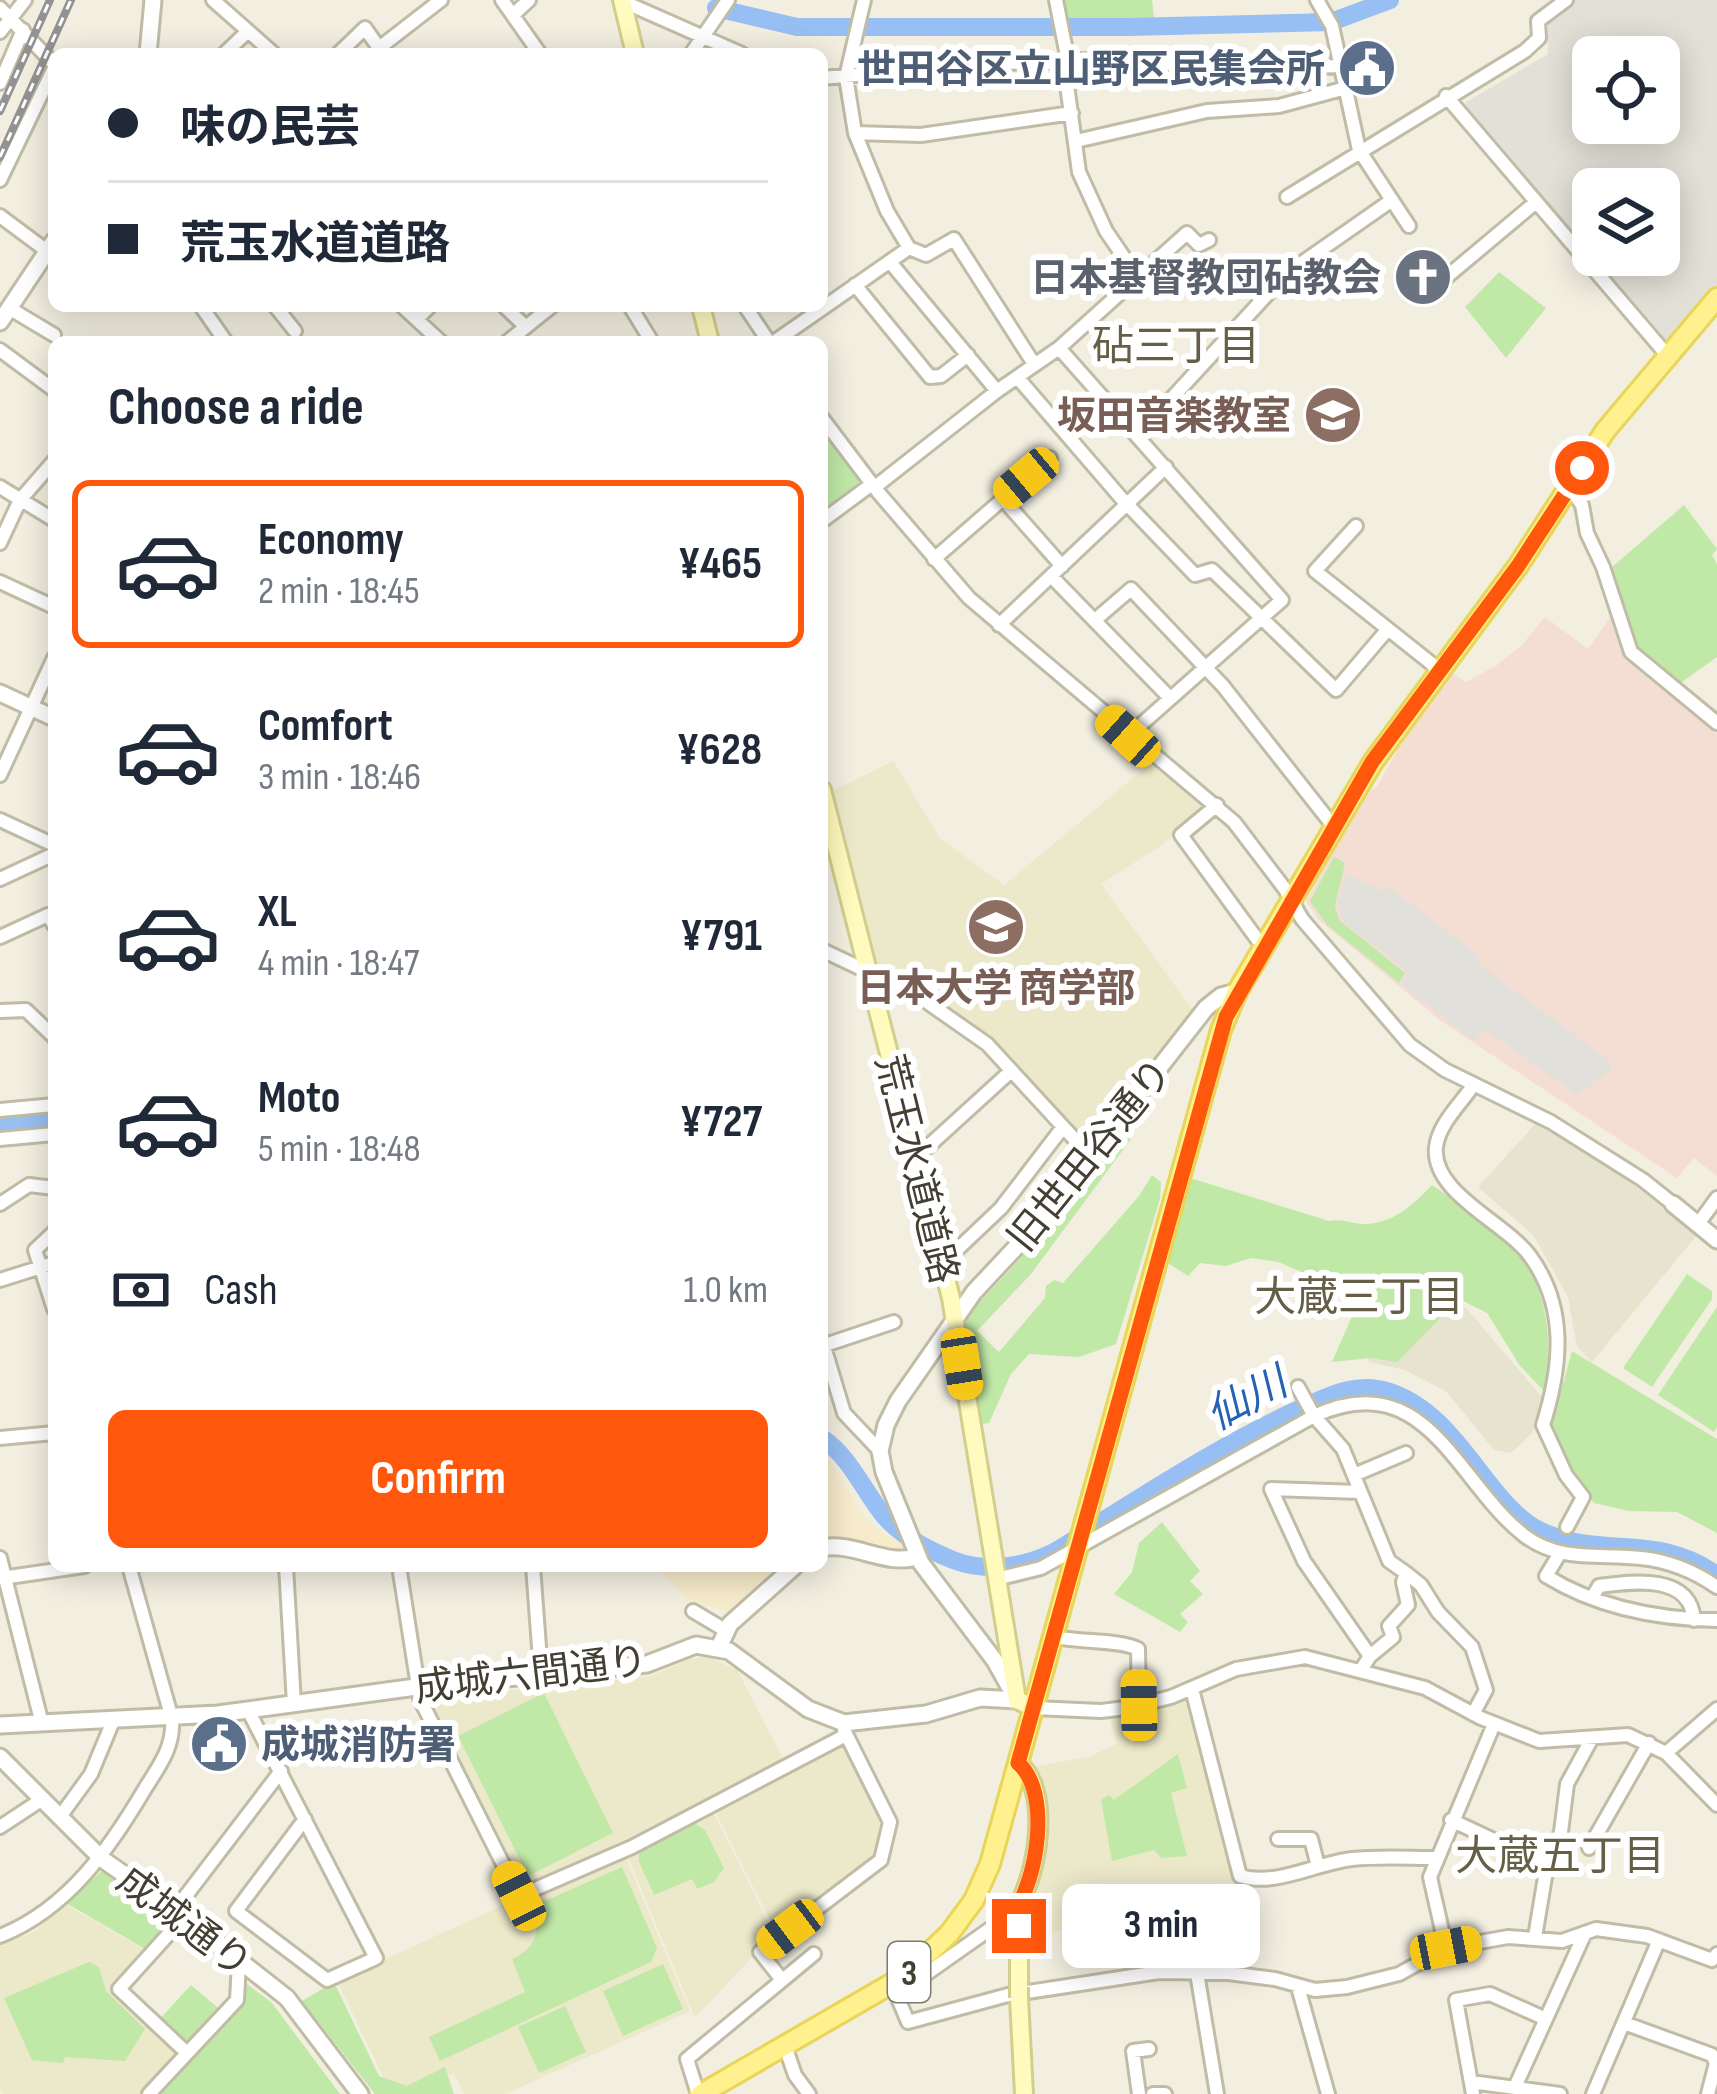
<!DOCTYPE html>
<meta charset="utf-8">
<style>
body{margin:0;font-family:"Sofia Sans Condensed","Noto Sans JP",sans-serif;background:#f2f2f3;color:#1f2937;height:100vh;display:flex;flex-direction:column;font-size:45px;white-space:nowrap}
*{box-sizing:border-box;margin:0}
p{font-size:39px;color:#747a83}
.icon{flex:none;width:66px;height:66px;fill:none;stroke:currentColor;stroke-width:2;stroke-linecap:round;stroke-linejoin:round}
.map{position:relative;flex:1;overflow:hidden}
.panel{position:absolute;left:48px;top:336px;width:780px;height:1236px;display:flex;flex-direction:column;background:#fff;border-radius:18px;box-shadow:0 6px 30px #0003}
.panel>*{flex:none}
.banner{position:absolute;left:48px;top:48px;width:780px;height:264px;border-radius:18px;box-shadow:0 6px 30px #0003;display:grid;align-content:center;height:264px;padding:0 60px;background:#fff}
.controls{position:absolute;left:1572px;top:36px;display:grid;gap:24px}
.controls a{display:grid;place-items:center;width:108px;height:108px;border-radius:18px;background:#fff;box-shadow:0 6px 30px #0003;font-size:60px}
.end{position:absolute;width:54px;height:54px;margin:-27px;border:15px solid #ff570b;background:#fff;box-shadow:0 0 0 6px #fff}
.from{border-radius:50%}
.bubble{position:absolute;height:84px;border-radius:18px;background:#fff;box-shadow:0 6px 30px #0003;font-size:39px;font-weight:700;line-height:84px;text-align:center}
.car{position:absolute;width:36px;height:72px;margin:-36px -18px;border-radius:15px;box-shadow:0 0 9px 3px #0007;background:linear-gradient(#f5c518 24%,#345 0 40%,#f5c518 0 76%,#345 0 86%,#f5c518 0)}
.banner b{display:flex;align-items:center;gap:42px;height:114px;font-size:45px}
.banner b+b{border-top:3px solid #e0e1e3}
.banner i{width:30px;height:30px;background:#1f2937}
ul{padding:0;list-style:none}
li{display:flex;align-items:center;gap:36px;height:168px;margin:0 24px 18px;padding:0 36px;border:6px solid transparent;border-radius:18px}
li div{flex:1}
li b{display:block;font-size:45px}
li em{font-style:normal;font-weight:700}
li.selected{border-color:#ff570b}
li>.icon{width:108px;height:108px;stroke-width:1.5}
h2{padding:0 60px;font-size:54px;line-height:144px}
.pay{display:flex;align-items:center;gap:30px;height:132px;padding:0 60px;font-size:45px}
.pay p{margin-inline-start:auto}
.button{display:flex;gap:24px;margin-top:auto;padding:24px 60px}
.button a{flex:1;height:138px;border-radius:18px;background:#ff570b;color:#fff;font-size:48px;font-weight:700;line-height:138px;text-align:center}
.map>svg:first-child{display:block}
.residential{fill:#e6e3cf}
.commercial{fill:#f6ebca}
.industrial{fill:#e3e0d7;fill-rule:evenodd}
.education{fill:#ece8ca}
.medical{fill:#f4ddd3}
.green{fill:#c0e9a7}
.parking{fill:#e1e0da}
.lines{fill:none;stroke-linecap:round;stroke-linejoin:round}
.river{stroke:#98bff3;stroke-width:18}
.minor-casing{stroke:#c0bca6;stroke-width:18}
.tertiary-casing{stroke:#c0bca6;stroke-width:21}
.secondary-casing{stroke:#d4ce8e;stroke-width:22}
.primary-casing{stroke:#e9d557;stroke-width:24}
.minor{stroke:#fff;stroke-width:12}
.tertiary{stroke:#fff;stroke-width:15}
.secondary{stroke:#fffabe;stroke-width:16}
.primary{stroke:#fff18d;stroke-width:18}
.rail-casing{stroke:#929292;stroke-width:8}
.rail{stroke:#fff;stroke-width:3;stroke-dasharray:9;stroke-linecap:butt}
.secondary-bridge-casing{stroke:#d4ce8e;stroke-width:22;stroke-linecap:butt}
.secondary-bridge{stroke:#fffabe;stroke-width:16}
.route{stroke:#ff570b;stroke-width:15}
.labels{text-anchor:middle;stroke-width:12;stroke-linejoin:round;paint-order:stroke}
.shield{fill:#fff;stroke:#7b7970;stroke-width:3}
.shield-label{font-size:36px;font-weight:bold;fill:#433f32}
.service-label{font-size:39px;font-weight:bold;fill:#4e5e75;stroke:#fff;text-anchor:end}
.worship-label{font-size:39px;font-weight:bold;fill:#5b616d;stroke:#fff;text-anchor:end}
.education-label{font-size:39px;font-weight:bold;fill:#785e54;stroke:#fff;text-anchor:end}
.street-label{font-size:39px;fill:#433f32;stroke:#fff}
.neighbourhood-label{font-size:42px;fill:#665f48;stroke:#fff}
.water-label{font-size:42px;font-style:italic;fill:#2761b3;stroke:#fff}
</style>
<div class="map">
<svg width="1717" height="2094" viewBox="0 0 1717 2094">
<rect width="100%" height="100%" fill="#f2efe1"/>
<path class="residential" d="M1538 1121 1616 1170 1697 1235 1592 1362 1577 1347 1568 1297 1534 1236 1478 1187Z
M1434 1297 1460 1304 1467 1309 1543 1398 1533 1432 1511 1453 1494 1450 1447 1392 1405 1370 1369 1362 1367 1355Z"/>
<path class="commercial" d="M822 1447 863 1515 876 1529 906 1545 903 1553 849 1539 822 1540Z
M654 1566H783L733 1612 692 1603Z"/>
<path class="industrial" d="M1573 0H1717V289L1668 349 1463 104 1548 54V20ZM1593 57H1659V123H1593ZM1593 189H1659V255H1593Z"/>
<path class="education" d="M893 761 940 838 1004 885 1150 764 1205 808 1162 845 1101 884 1195 1013 1089 1150 990 1042 870 968 830 792Z
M709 1657 738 1671 784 1761 522 1891 426 1699 651 1676 690 1659Z
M1192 1692 1236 1877 1240 1928 1126 1936 1095 1924 1023 1938 1022 1914 1035 1897 1041 1853 1031 1767 1088 1757 1117 1744 1109 1714Z
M844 1740 886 1827 880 1855 778 1936 714 1809Z
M712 1810 776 1937 756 1953 695 2018 627 1855Z
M623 1851 690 2011 505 2094H464L454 2073 415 2091 388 2086 337 1981Z
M65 1904 145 1950 114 1987 183 2054 142 2094H3L0 2088V1945L34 1932Z"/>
<path class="medical" d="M1545 617 1588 649 1610 618 1624 658 1717 734V1176L1694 1158 1677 1178 1441 1021 1319 920 1306 901 1364 797 1378 785 1400 745 1452 673 1466 682 1496 666 1522 645Z"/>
<path class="green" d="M1062 0H1152L1154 19 1065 22Z
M1499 272 1546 308 1506 358 1465 307Z
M833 439 867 482 822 517V446Z
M1684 505 1717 549 1712 555 1717 564V657L1679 684C1626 649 1625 627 1611 568Z
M1334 857 1345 863 1335 906 1339 920 1405 973 1399 983 1327 925 1310 901Z
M1117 1132 1131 1139 1031 1274 977 1331 999 1352 1045 1298 1046 1286 1054 1280 1063 1283 1139 1196 1152 1175 1161 1182 1160 1199 1116 1344 1079 1357 1029 1354 1011 1374 989 1423 977 1425 960 1323 1019 1260Z
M1190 1178 1329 1221C1344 1218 1354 1225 1367 1224 1395 1222 1414 1204 1432 1185 1455 1201 1481 1216 1502 1234 1546 1273 1555 1337 1544 1391L1520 1366 1487 1313 1427 1283H1384L1434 1292 1457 1301 1397 1362 1371 1358 1332 1362 1367 1282 1331 1284 1278 1262 1251 1258 1226 1266 1200 1263 1188 1276 1168 1263Z
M1687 1274 1712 1291V1299L1652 1387 1623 1368Z
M1717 1307V1427L1714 1432 1658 1395Z
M1572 1351 1717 1439V1533L1677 1512 1629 1511 1594 1503 1569 1471 1551 1428Z
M1162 1522 1200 1571 1190 1581 1203 1594 1180 1614 1188 1622 1180 1632 1114 1594 1132 1572 1139 1543Z
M544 1693 613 1833 528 1876 458 1736Z
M1178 1754 1187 1788 1171 1793 1187 1856 1161 1858 1154 1850 1112 1861 1101 1800 1109 1795 1114 1800Z
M692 1822 705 1830 724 1868 714 1882 697 1889 692 1879 654 1895 639 1862V1851Z
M622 1867 657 1948 651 1962 440 2061 429 2037 525 1992 512 1959C536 1948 542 1931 531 1907Z
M102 1871 174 1919 145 1949 66 1903Z
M89 1962 99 1967 106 1991 145 2029 125 2061 65 2057 63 2063 32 2060 4 1998Z
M663 1964 683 2009 623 2036 603 1991Z
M334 1982 379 2076 407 2086 445 2067 454 2094H375L302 2001Z
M247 1984 272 2003 340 2094H153L240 2004Z
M191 1985 224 2013 187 2053 156 2023Z
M565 2006 586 2052 539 2073 518 2027Z"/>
<path class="parking" d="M1346 874 1383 891 1388 886 1478 955 1480 965 1608 1060 1611 1070 1577 1095 1485 1029 1474 1041 1401 984 1407 971 1343 922 1337 902Z"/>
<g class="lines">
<path class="river" d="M716 8 797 27H1129L1331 22 1390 0
M0 1125 54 1121
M822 1438C851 1458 863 1490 884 1516 902 1537 928 1550 953 1560 984 1572 1020 1568 1050 1554 1072 1543 1091 1527 1112 1515 1171 1478 1232 1440 1295 1411 1326 1397 1355 1380 1390 1392 1460 1415 1488 1508 1543 1532 1605 1559 1656 1532 1717 1575"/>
<g class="minor-casing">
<path id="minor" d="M213 0 274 54
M502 0 540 54
M864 0 846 77 855 133 887 211 909 248 926 255 954 239 1034 364
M1056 0 1068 61 1066 78 1079 172 1106 231 1136 275
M1317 0 1332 26 1359 150 1409 226
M622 1 742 54
M0 8 54 64
M513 15 529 0
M0 32 25 0
M224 54 247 32
M338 54 365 28 379 48 441 0
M691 54 728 0
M822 78 980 64 1140 58 1239 78H1271L1308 67 1342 66
M0 83 23 30
M1446 96 1667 355
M855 133 921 135 1072 113
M1076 141 1207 111 1279 106 1346 88
M0 180 54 68
M1287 197 1525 51 1539 38 1538 21 1566 0
M0 216 47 251
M890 262 997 391
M1443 280 1536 202
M855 285 930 377 941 376 968 355
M201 306 226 342
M275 306 295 331
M402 306 441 342
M504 306 526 327
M630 306 652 342
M745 306 769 342
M9 308 54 335
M417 319 430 306
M507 342 552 306
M774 342 909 248
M1059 348 1282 600 1128 736
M0 350 54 390
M1017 377 1122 499 1195 575 1212 570 1336 690 1388 629
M822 418 878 492 969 598 1234 822 1285 889 1302 919 1410 1045 1445 1070 1551 1122 1643 1180 1673 1204
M1138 435 1286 274 1392 200
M1569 486 1582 505 1587 533 1603 567 1631 652 1717 723
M0 487 54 520
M875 487 997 391 1059 348 1187 233 1199 245 1209 240
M1002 498 1062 566
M822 521 872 484
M1356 526 1315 571 1432 664 1439 673
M0 543 20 500 54 461
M934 559 1050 458
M1051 576 1170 698
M0 582 54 607
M1095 620 1131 589 1223 686 1334 827
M999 625 1166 467
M0 775 54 658
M1217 805 1181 835 1257 939 1265 945
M0 820 54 845
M0 879 54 854
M0 937 48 915 54 925
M822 950 917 995 987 1044 1090 1156
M0 1011 26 1010 54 1037
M1474 1084C1461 1104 1439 1123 1436 1147 1431 1193 1505 1222 1530 1256 1568 1308 1561 1368 1543 1425L1566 1475 1583 1497 1567 1527
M0 1110 54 1105
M0 1139 54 1134
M915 1155 922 1152 1011 1071
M0 1204 29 1185 54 1188
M1698 1224 1717 1198
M54 1232 35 1250 54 1309
M942 1264 1001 1208 1063 1127
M0 1280 54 1263
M822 1340 844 1413 880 1451
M822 1346 894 1322
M1298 1387 1314 1416 1343 1449 1389 1561 1406 1573 1403 1582 1408 1605 1389 1626 1393 1637 1370 1656 1361 1670
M0 1438 54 1433
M1354 1475 1406 1453
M1360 1492 1271 1489 1304 1561 1370 1656
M1560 1553 1546 1576C1598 1608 1657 1619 1717 1620
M0 1558 42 1724
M286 1566 294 1704
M399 1566 420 1699 519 1896 632 1847 846 1735
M533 1566 541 1674
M1406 1573 1421 1585 1438 1612 1472 1647 1486 1690 1473 1714
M2 1578 84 1566
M996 1579 1041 1568 1314 1416C1427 1364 1456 1483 1525 1536 1561 1563 1601 1553 1641 1558 1669 1561 1694 1571 1717 1587
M1592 1598 1599 1586C1632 1582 1690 1573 1694 1620
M693 1611 725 1630
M1055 1637C1078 1642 1122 1640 1138 1649L1139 1705
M1192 1689 1240 1876C1276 1887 1316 1863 1352 1859 1379 1856 1409 1858 1437 1858
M1034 1708 1101 1711 1126 1708 1171 1697 1236 1669 1305 1657 1425 1688 1481 1718 1539 1741 1628 1735 1666 1753 1717 1805
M248 1710 376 1958 327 1980 236 1911 305 1819
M1666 1753 1717 1709
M59 1818 91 1774 113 1721
M1451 1820 1547 1865
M0 1827 41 1800
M1278 1839H1311L1318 1866
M1589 1848 1649 1743
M175 1910 281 1771
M184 1917 119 1989 187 2053
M0 1936C68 1909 110 1848 146 1787 160 1765 174 1746 172 1719L129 1566
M1535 1937 1547 1865 1561 1832 1567 1784 1592 1738
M1446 1948 1430 1877 1494 1724
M1197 1973 1217 2094
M903 1977 919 1979 1014 1912
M782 1980 760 1952 881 1860 890 1822 844 1730
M892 1984 908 2022 1008 1995 1159 1972 1228 1973 1275 1979 1315 1990 1347 1987 1399 1974 1446 1948 1508 1937 1562 1941 1596 1929 1647 1936 1712 1960 1717 1954
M1298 1987 1328 2094
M1624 2023 1712 2055 1716 2063 1708 2094
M785 2046 795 2075 809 2094
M1471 2082 1560 2094
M1515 2087 1585 1933
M149 2094 237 2000 239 1962
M698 2094 687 2059 814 1954
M1139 2094 1133 2051 1149 2049
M1153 2094H1165
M1473 2094 1456 2000 1490 1994 1546 2019
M1593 2094 1659 1940"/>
</g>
<g class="tertiary-casing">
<path id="tertiary" d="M148 54 153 0
M0 322 54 241
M0 693 54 718
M1673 1204 1717 1240
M822 1548C854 1541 888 1568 918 1556
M719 1647 730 1624 795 1566
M1015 1697 995 1661 921 1563 884 1472 880 1451 886 1425 898 1401 974 1292 1034 1228 1206 1008 1221 996 1237 992
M0 1725 218 1714 416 1687 647 1664 696 1645 729 1651 808 1709 844 1723 926 1714 980 1698 1017 1700
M0 1757 102 1859 175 1910 287 1998 360 2094"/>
</g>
<g class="secondary-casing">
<path id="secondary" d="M622 0 635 54
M701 306 710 342
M822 790 951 1298 1017 1700 1034 1708
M1018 1763C1053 1791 1037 1880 1014 1912L1019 1926V1987
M1019 1998 1024 2094"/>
</g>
<g class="primary-casing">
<path id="primary" d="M701 2094 903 1977 949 1934 974 1900 990 1864 1221 1030 1237 992 1373 762 1518 566 1605 431 1717 298"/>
</g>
<use href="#minor" class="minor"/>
<use href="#tertiary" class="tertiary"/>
<use href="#secondary" class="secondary"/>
<use href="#primary" class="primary"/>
<g class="rail-casing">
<path id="rail" d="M0 111 50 0
M0 157 71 0"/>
</g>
<use href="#rail" class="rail"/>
<g class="secondary-bridge-casing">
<path id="secondary-bridge" d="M1019 1987V1998"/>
</g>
<use href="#secondary-bridge" class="secondary-bridge"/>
</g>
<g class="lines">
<path class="route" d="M1019 1926 1014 1912C1037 1880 1052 1792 1018 1763L1226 1017 1372 762 1518 566 1582 468"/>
</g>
<defs>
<g id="civic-disc" transform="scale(3)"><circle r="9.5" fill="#5c6f8a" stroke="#fff"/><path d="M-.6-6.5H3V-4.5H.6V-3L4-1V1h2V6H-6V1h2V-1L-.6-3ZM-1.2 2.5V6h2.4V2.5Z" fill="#fff"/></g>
<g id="church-disc" transform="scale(3)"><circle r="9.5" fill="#6b7280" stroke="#fff"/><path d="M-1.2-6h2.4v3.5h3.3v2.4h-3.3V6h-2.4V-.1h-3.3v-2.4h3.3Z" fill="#fff"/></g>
<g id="school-disc" transform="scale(3)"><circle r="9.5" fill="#8d6e63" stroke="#fff"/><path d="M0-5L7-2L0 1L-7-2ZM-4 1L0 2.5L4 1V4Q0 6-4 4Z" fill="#fff"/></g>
<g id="university-disc" transform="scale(3)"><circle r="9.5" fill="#8d6e63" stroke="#fff"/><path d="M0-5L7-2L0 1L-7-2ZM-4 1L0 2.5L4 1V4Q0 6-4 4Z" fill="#fff"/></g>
</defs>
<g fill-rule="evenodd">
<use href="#civic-disc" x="1367" y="68"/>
<use href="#church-disc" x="1423" y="277"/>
<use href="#school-disc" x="1333" y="415"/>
<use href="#university-disc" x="996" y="927"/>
<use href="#civic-disc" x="219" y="1744"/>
</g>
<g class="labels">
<rect class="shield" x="888" y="1942" width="42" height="60" rx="9"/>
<g class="shield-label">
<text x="909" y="1985">3</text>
</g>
<g class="service-label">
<text x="1325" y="82">世田谷区立山野区民集会所</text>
<text x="261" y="1758" text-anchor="start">成城消防署</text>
</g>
<g class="worship-label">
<text x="1381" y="291">日本基督教団砧教会</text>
</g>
<g class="education-label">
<text x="1291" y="429">坂田音楽教室</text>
<text x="996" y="1001" text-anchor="middle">日本大学 商学部</text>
</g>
<g class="street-label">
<text transform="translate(1089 1154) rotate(-51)" y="14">旧世田谷通り</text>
<text transform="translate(918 1169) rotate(76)" y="14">荒玉水道道路</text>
<text transform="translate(531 1673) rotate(-7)" y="14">成城六間通り</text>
<text transform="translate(185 1921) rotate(37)" y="14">成城通り</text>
</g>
<g class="neighbourhood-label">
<text x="1176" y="360">砧三丁目</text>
<text x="1359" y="1311">大蔵三丁目</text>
<text x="1560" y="1870">大蔵五丁目</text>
</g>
<g class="water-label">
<text transform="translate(1246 1398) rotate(-28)" y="15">仙川</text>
</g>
</g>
</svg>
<div class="controls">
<a><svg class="icon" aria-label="locate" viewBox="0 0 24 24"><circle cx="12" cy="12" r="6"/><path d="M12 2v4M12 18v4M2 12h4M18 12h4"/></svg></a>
<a><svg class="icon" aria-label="layers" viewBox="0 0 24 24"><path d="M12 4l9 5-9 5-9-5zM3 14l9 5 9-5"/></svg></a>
</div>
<i class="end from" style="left:1582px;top:468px"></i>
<i class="end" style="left:1019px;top:1926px"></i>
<div class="bubble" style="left:1062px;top:1884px;width:198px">3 min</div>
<i class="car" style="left:1026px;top:478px;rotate:230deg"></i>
<i class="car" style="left:1128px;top:736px;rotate:312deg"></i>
<i class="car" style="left:962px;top:1364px;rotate:171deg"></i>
<i class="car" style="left:1139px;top:1705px;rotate:359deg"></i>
<i class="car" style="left:519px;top:1896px;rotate:333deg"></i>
<i class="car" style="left:790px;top:1929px;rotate:233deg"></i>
<i class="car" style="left:1446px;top:1948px;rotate:79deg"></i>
<div class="banner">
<b><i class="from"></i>味の民芸</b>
<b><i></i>荒玉水道道路</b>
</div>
<section class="panel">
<h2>Choose a ride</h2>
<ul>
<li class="selected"><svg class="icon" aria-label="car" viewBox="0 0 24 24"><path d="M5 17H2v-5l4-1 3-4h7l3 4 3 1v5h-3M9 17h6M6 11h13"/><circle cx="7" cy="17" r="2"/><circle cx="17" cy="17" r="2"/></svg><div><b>Economy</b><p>2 min · 18:45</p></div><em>¥465</em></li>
<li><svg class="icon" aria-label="car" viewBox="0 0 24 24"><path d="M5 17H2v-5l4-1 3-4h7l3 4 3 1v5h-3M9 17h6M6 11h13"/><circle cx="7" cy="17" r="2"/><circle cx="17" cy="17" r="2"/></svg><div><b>Comfort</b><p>3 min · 18:46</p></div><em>¥628</em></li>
<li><svg class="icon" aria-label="car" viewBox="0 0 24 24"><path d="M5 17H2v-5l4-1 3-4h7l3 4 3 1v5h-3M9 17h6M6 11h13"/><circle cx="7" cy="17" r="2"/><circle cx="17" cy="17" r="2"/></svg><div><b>XL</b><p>4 min · 18:47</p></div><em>¥791</em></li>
<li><svg class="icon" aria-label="car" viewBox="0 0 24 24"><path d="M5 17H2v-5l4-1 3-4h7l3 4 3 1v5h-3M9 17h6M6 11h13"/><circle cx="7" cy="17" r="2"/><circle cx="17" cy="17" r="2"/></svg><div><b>Moto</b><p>5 min · 18:48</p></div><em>¥727</em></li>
</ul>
<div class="pay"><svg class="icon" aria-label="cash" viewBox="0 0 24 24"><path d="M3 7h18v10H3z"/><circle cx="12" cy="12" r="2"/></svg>Cash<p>1.0 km</p></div>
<div class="button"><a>Confirm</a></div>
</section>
</div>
